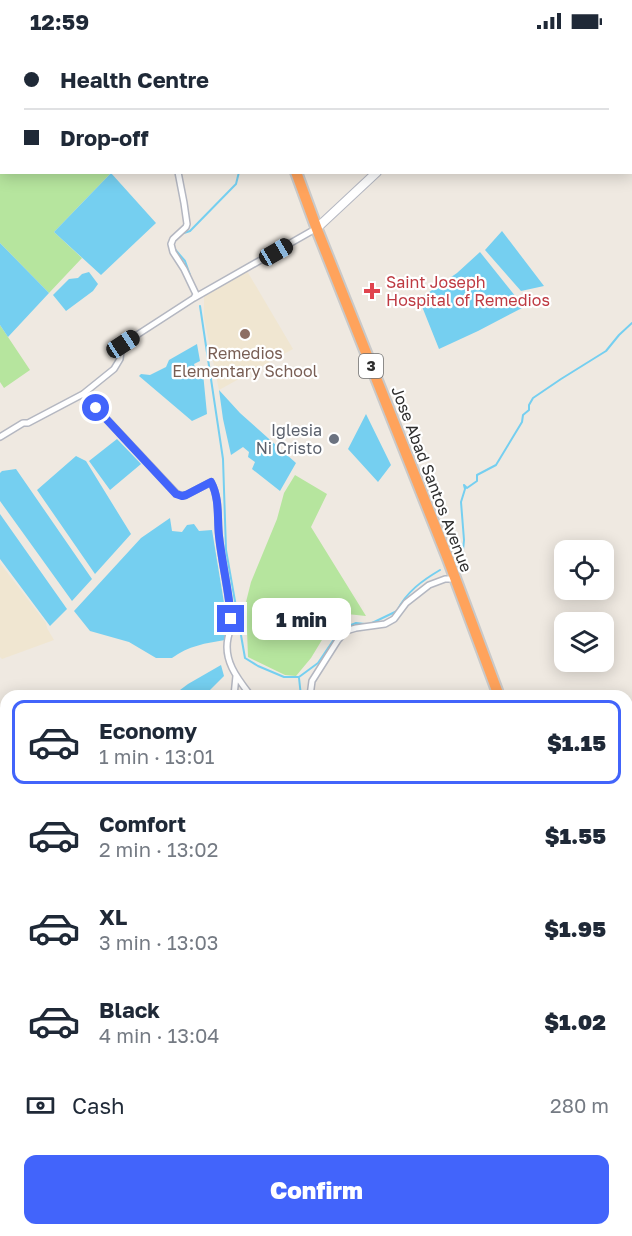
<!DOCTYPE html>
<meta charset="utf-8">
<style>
body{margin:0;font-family:"Golos Text",sans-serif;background:#f6f6f7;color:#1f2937;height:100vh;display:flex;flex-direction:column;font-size:22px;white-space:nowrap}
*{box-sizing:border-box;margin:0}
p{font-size:20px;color:#747a83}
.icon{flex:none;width:33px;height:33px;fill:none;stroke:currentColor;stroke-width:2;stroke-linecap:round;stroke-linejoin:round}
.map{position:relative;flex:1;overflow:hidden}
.panel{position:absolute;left:0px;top:648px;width:633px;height:546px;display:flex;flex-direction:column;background:#fff;border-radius:18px 18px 0 0;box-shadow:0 3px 15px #0003}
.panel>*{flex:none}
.hud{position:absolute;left:0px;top:0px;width:633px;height:132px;box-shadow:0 3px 15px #0003;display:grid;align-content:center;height:132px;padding:0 24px;background:#fff}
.fabs{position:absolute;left:554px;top:498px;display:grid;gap:12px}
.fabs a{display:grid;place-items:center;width:60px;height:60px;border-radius:12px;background:#fff;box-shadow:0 3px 15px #0003;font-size:30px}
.end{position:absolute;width:27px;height:27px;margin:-14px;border:8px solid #4264fb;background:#fff;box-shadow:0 0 0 3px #fff}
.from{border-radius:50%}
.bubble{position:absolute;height:42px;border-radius:12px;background:#fff;box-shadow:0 3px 15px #0003;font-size:20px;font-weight:800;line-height:42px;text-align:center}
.car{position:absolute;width:18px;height:36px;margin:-18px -9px;border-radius:8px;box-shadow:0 0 4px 2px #0007;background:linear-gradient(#222 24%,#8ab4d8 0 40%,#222 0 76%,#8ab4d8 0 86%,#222 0)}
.hud b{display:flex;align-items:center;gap:21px;height:57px;font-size:22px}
.hud b+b{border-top:2px solid #e0e1e3}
.hud i{width:15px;height:15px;background:#1f2937}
ul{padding:10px 0 0;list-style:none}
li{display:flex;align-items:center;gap:18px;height:84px;margin:0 12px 9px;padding:0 12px;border:3px solid transparent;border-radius:12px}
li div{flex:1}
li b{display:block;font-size:22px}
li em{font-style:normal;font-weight:800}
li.selected{border-color:#4264fb}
li>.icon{width:54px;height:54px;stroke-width:1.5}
.pay{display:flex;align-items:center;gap:15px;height:66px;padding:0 24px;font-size:22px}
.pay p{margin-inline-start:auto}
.cta{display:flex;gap:12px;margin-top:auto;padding:12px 24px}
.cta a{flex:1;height:69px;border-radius:12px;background:#4264fb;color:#fff;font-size:24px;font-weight:800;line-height:69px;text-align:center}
.status{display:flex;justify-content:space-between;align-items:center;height:42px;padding:0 30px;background:#fff;direction:ltr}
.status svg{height:16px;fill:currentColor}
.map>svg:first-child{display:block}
.education{fill:#f0e6d1}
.green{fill:#b6e59e}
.water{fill:#75cff0}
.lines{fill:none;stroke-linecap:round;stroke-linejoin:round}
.stream{stroke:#75cff0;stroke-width:2}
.street-casing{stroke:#b4b7c1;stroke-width:8}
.secondary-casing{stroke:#b4b7c1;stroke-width:10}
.highway-casing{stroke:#c9c9c9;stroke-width:14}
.street{stroke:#fff;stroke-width:5}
.secondary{stroke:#fff;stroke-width:8}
.highway{stroke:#ffa35c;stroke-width:10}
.route{stroke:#4264fb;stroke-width:8}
.health-dot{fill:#e0444e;stroke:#fff;stroke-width:2}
.education-dot{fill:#8d6e63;stroke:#fff;stroke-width:2}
.worship-dot{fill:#6b7280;stroke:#fff;stroke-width:2}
.labels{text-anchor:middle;stroke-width:4.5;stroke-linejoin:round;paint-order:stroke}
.shield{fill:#fff;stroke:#6d6d6d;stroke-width:1.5}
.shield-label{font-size:15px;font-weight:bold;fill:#2e2e2e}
.health-label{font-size:16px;fill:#be3a42;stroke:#fff;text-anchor:start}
.education-label{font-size:16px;fill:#785e54;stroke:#fff}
.worship-label{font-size:16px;fill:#5b616d;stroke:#fff;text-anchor:end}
.street-label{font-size:16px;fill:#2e2e2e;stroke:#fff}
</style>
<div class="status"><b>12:59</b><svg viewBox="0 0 49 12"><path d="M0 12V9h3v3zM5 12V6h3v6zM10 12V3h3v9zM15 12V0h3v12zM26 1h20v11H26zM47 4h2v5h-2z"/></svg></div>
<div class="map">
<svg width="632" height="1194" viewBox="0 0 632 1194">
<rect width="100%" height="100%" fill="#efe9e1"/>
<path class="education" d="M247 229 293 307 219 348 204 276V254Z
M0 521 46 581 47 586 54 598 2 617 0 615Z"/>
<path class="green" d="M0 0H148V1L2 2V130L111 131 54 190 82 216 49 251 0 201Z
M0 283 30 328 4 346 0 340Z
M295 433 327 452 311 485 366 574 347 572 331 583 311 616 296 634 285 633 248 615 246 560 251 540 277 477 284 451Z
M629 1020 632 1026V1105L627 1112V1022Z"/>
<path class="water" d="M111 131 156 181 101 233 54 190Z
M502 189 544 244 521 249 485 208Z
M0 201 49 251 8 295 0 283Z
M480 210 524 265 478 289 439 307 419 257 457 231Z
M89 230 98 242 93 249 66 269 53 253 69 237 78 236 82 232Z
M197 302 200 319 194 322 197 332 203 331 207 372 192 379 139 334 141 332 150 333 166 325 169 318Z
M219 348 240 371 296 421 280 449 252 427 255 420 248 415 249 410 243 405 231 413 223 377Z
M366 372 391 423 378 440 348 407Z
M117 397 141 422 110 448 89 419Z
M76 414 86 419 131 492 95 532 37 448Z
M16 427 92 537 72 559 0 459V431L2 429Z
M0 472 67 567 50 584 0 517Z
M170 476 172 489 182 490 187 483 194 482 199 489 212 488 228 585 225 598C206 601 188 604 172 616H156L129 600 90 589 74 569 141 496Z
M221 623 224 634 204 654H172L188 642Z"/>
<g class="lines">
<path class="stream" d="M325 2 326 0
M184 191 190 189 236 142 239 130
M173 205 185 219 190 233
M200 264 223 417 226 508 245 616 258 624 284 635H299L318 621 341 587 356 581 365 582
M462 519 464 498 461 460 465 447 464 443 467 446 477 439V433L496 423 522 380 523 373 529 368V363L533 356 561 337 606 309 619 293 632 281
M370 582 397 569C406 550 423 538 440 528
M299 636 301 654
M0 1088 6 1083
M0 1151 6 1160
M0 1179 6 1178"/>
<g class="street-casing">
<path id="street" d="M214 2V0
M178 130 184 161 187 182 186 185 173 197 171 202 173 210 184 227 194 248 196 252 194 256
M83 352 176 451 182 454 186 453 211 440C220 457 217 475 219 494 222 522 229 549 231 577 231 584 230 590 228 596 223 619 238 637 251 654
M0 395 23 381H28L83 352 114 327 120 317 121 308 123 302 194 256 317 186
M234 654 236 634
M310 654 312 639 338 598 346 589 356 586 385 582 394 577 406 561 429 543 445 537H455"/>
</g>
<g class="secondary-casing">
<path id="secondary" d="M521 2 522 0
M317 186 377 130
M627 773 632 768
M493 1194 495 1188"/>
</g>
<g class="highway-casing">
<path id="highway" d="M246 0 247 2
M296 130 318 190 448 517 499 654
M627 977 632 990"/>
</g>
<use href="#street" class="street"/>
<use href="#secondary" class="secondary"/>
<use href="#highway" class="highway"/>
</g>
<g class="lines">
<path class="route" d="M96 366 176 452 182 454 186 453 211 440C220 457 217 476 219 494 222 522 229 549 231 577"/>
</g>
<path class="health-dot" d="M369 240h6v6h6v6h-6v6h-6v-6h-6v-6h6z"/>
<circle class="education-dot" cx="245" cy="292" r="6"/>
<circle class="worship-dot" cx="334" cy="397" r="6"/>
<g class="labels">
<rect class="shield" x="359" y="312" width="24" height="24" rx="4.5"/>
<g class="shield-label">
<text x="371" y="329">3</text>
</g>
<g class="health-label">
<text x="386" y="246">Saint Joseph<tspan x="386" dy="18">Hospital of Remedios</tspan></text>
</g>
<g class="education-label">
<text x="245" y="317">Remedios<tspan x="245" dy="18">Elementary School</tspan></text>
</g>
<g class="worship-label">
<text x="322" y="394">Iglesia<tspan x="322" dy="18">Ni Cristo</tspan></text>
</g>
<g class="street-label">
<text transform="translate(432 437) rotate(69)" y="6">Jose Abad Santos Avenue</text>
</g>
</g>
</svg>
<div class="fabs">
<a><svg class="icon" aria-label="locate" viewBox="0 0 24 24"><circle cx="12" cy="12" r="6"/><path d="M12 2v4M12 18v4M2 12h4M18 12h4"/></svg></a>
<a><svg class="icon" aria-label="layers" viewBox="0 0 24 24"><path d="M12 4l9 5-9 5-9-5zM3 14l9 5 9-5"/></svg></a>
</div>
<i class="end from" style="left:96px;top:366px"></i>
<i class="end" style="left:231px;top:577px"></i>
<div class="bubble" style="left:252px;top:556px;width:99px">1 min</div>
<i class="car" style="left:276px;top:210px;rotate:60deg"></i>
<i class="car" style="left:123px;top:302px;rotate:57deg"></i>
<div class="hud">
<b><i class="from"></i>Health Centre</b>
<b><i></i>Drop-off</b>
</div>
<section class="panel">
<ul>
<li class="selected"><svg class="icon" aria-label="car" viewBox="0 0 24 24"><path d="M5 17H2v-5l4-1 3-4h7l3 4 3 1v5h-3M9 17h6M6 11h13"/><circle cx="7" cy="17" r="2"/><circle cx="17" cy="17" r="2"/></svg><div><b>Economy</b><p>1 min · 13:01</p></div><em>$1.15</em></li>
<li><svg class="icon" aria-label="car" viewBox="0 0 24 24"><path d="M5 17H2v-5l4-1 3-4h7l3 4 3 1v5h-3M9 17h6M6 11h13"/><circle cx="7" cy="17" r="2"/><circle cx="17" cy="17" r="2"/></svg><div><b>Comfort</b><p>2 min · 13:02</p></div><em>$1.55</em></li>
<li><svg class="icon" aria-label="car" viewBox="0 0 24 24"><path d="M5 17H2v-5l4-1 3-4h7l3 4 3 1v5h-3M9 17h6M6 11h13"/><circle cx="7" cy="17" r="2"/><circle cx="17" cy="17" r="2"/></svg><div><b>XL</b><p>3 min · 13:03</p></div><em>$1.95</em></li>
<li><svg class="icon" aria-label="car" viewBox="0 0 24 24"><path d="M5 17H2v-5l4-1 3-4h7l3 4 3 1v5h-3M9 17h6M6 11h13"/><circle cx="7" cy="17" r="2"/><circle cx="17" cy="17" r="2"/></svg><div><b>Black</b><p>4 min · 13:04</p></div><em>$1.02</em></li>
</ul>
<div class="pay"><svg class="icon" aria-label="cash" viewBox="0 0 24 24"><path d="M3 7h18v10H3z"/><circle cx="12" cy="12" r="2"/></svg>Cash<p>280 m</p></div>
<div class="cta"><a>Confirm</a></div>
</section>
</div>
